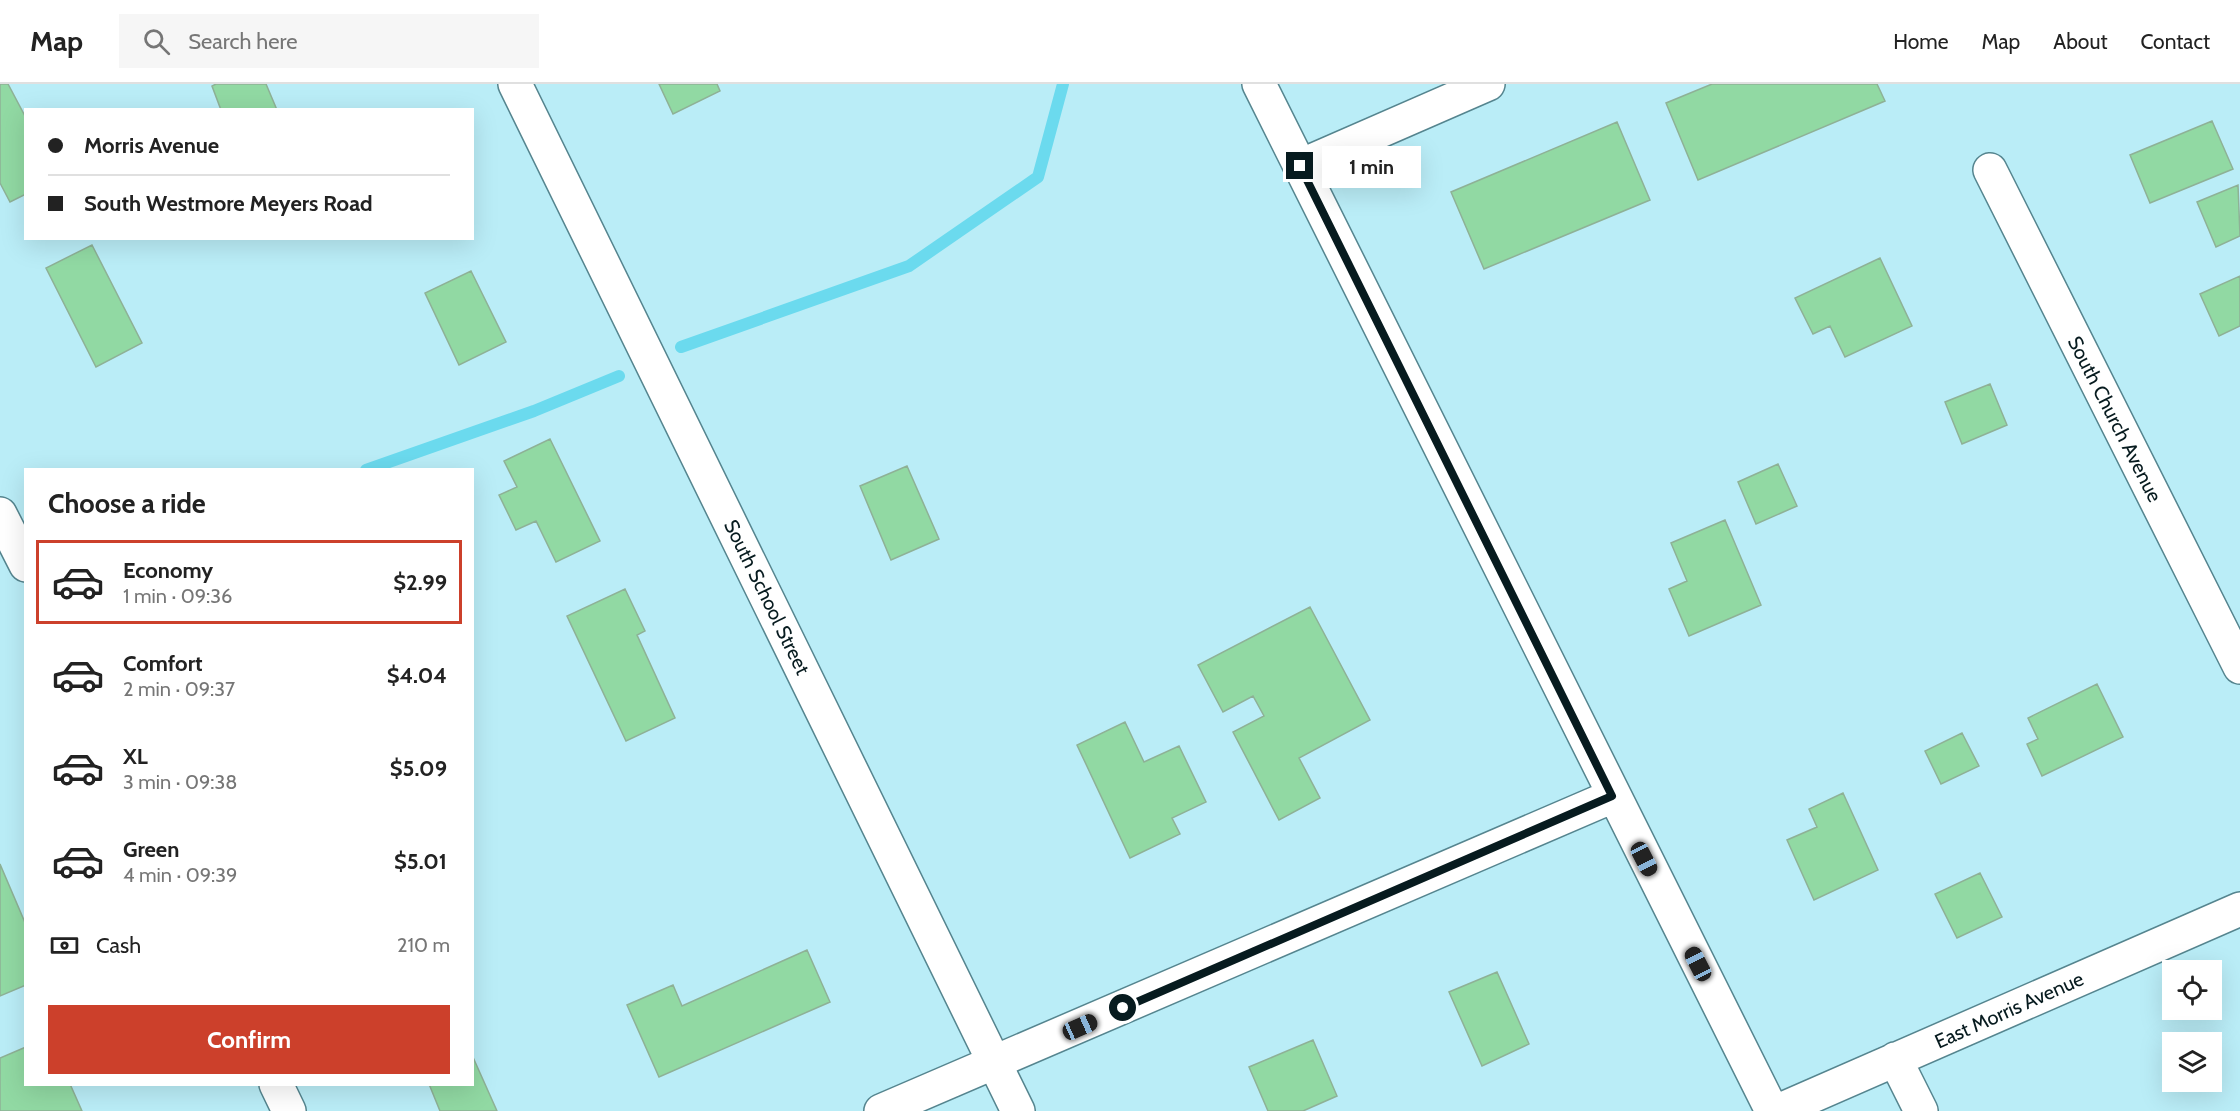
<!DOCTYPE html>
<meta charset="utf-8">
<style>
body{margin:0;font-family:Cabin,sans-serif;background:#f6f6f6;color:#222;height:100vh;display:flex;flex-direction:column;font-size:22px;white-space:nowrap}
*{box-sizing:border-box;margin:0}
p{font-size:20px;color:#767676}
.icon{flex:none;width:33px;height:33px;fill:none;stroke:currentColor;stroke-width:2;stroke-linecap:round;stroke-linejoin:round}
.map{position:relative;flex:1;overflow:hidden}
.sheet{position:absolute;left:24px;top:384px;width:450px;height:618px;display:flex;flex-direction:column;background:#fff;border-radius:0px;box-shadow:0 6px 24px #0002}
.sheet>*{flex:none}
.banner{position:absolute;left:24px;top:24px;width:450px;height:132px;border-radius:0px;box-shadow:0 6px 24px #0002;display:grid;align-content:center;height:132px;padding:0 24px;background:#fff}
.fabs{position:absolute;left:2162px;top:876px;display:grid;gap:12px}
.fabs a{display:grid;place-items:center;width:60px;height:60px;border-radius:0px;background:#fff;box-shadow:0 6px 24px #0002;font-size:30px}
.end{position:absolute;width:27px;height:27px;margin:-14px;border:8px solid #071b1f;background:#fff;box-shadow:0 0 0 3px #fff}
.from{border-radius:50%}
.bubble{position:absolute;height:42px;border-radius:0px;background:#fff;box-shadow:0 6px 24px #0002;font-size:20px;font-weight:800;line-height:42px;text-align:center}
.car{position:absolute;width:18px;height:36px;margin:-18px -9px;border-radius:8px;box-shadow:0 0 4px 2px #0007;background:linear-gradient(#222 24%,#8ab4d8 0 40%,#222 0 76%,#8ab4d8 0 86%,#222 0)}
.banner b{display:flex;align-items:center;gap:21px;height:57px;font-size:22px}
.banner b+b{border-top:2px solid #e0e0e0}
.banner i{width:15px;height:15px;background:#222}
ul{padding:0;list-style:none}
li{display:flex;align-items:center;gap:18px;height:84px;margin:0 12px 9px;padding:0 12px;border:3px solid transparent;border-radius:0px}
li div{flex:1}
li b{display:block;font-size:22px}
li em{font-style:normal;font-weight:800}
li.on{border-color:#cc402b}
li>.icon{width:54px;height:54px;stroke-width:1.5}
h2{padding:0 24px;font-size:27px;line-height:72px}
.pay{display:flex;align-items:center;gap:15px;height:66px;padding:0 24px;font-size:22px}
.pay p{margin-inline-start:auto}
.action{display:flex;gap:12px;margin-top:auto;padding:12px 24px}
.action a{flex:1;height:69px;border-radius:0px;background:#cc402b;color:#fff;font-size:24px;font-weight:800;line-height:69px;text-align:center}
header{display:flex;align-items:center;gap:36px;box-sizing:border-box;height:84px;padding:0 30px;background:#fff;border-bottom:2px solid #e0e0e0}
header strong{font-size:28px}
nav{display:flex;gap:33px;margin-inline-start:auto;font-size:21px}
.search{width:420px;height:54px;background:#f6f6f6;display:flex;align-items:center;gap:15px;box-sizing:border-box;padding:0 21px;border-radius:0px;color:#767676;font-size:22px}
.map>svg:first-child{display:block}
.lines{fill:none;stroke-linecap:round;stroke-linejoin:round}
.stream{stroke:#6bdaee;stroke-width:12}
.building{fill:#91d9a3;stroke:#8eb196;stroke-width:1.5}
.minor-casing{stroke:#55858f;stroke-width:36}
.minor{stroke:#fff;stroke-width:33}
.route{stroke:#071b1f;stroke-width:8}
.labels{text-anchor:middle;stroke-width:5;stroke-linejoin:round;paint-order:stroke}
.street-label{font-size:20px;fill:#071b1f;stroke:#fff}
</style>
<header>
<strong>Map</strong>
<div class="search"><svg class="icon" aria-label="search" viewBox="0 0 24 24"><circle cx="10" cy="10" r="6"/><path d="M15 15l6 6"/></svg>Search here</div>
<nav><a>Home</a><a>Map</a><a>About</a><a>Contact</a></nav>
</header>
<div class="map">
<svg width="2240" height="1027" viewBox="0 0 2240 1027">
<rect width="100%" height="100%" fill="#baedf7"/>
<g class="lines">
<path class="stream" d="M681 263 909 182 1038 93 1063 0
M366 386 534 327 619 292"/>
</g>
<path class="building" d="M0 0H8L26 34V110L10 118 0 99Z
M216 0H266L277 26H221L212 2Z
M659 0H717L720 7 673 30Z
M1712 0H1877L1885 17 1698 96 1666 19Z
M2212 37 2233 85 2150 119 2130 71Z
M1617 38 1650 116 1484 185 1451 108Z
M2238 101 2240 152 2216 163 2197 118Z
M92 161 142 259 96 283 46 184Z
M1880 174 1912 242 1845 273 1830 242 1813 250 1795 214Z
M471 187 506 258 459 281 425 209Z
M2240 192V242L2219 252 2200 210Z
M1990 300 2007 341 1962 360 1945 318Z
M550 355 600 457 556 478 536 437 516 446 499 411 517 403 504 377Z
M1778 380 1797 422 1756 440 1738 398Z
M907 382 939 455 891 476 860 402Z
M1725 436 1761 521 1689 552 1669 505 1687 497 1671 459Z
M625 505 645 547 637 551 675 634 626 657 567 532Z
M1310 523 1370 636 1299 674 1320 714 1279 736 1233 648 1264 632 1253 612 1223 628 1198 581Z
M2097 600 2123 653 2042 692 2027 660 2038 655 2028 634Z
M1125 638 1144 678 1179 662 1206 718 1172 734 1180 750 1130 774 1077 661Z
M1962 649 1979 682 1941 700 1925 667Z
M1843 709 1878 786 1814 816 1787 756 1817 743 1809 725Z
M0 780 26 841V901L0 912Z
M1980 789 2002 833 1957 854 1935 810Z
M807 866 830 918 659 993 627 921 673 901 682 922Z
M1497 888 1529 960 1482 982 1449 908Z
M1313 956 1337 1012 1303 1027H1268L1249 983Z
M26 963V1000H70L82 1027H0V974Z
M472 971 497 1027H440L429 1000H472Z"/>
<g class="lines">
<g class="minor-casing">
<path id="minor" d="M515 0 1018 1027
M1259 0 1772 1027
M1300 82 1488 0
M1990 86 2240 583
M0 430 26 481
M1895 975 1921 1027
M276 1000 289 1027
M881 1027 1613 712
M1778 1027 2240 825"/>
</g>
<use href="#minor" class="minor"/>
</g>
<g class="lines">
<path class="route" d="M1123 924 1612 712 1300 82"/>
</g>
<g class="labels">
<g class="street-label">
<text transform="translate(2115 335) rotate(63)" y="7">South Church Avenue</text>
<text transform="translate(767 513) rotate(64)" y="7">South School Street</text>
<text transform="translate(2009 926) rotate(-24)" y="7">East Morris Avenue</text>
</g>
</g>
</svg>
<div class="fabs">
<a><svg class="icon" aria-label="locate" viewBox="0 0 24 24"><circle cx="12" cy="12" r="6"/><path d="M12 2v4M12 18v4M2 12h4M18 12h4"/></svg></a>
<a><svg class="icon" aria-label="layers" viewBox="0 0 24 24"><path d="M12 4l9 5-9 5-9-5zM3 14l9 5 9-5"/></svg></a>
</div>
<i class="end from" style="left:1123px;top:924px"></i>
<i class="end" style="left:1300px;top:82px"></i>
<div class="bubble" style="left:1322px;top:62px;width:99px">1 min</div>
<i class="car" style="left:1644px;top:775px;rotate:153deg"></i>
<i class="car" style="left:1698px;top:880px;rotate:333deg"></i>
<i class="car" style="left:1080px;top:943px;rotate:66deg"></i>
<div class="banner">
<b><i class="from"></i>Morris Avenue</b>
<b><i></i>South Westmore Meyers Road</b>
</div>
<section class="sheet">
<h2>Choose a ride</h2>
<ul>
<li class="on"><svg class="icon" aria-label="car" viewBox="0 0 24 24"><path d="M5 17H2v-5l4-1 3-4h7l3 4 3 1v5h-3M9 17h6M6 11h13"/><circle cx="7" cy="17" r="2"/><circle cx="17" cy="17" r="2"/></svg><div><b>Economy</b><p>1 min · 09:36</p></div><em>$2.99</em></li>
<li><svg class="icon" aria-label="car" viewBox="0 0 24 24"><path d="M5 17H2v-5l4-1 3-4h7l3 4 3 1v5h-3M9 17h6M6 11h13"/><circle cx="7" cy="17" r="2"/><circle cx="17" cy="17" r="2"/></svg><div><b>Comfort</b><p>2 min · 09:37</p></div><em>$4.04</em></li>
<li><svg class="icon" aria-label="car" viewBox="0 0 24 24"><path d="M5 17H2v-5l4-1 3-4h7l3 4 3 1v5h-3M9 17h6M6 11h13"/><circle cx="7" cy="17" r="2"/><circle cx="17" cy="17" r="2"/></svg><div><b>XL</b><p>3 min · 09:38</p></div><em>$5.09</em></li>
<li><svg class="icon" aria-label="car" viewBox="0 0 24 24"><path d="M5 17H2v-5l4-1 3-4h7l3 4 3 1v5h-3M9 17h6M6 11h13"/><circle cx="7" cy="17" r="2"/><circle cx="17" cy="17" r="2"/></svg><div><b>Green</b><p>4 min · 09:39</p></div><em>$5.01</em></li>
</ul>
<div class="pay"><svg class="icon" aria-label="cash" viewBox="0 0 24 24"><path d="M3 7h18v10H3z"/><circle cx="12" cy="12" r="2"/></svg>Cash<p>210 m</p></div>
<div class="action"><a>Confirm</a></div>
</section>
</div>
